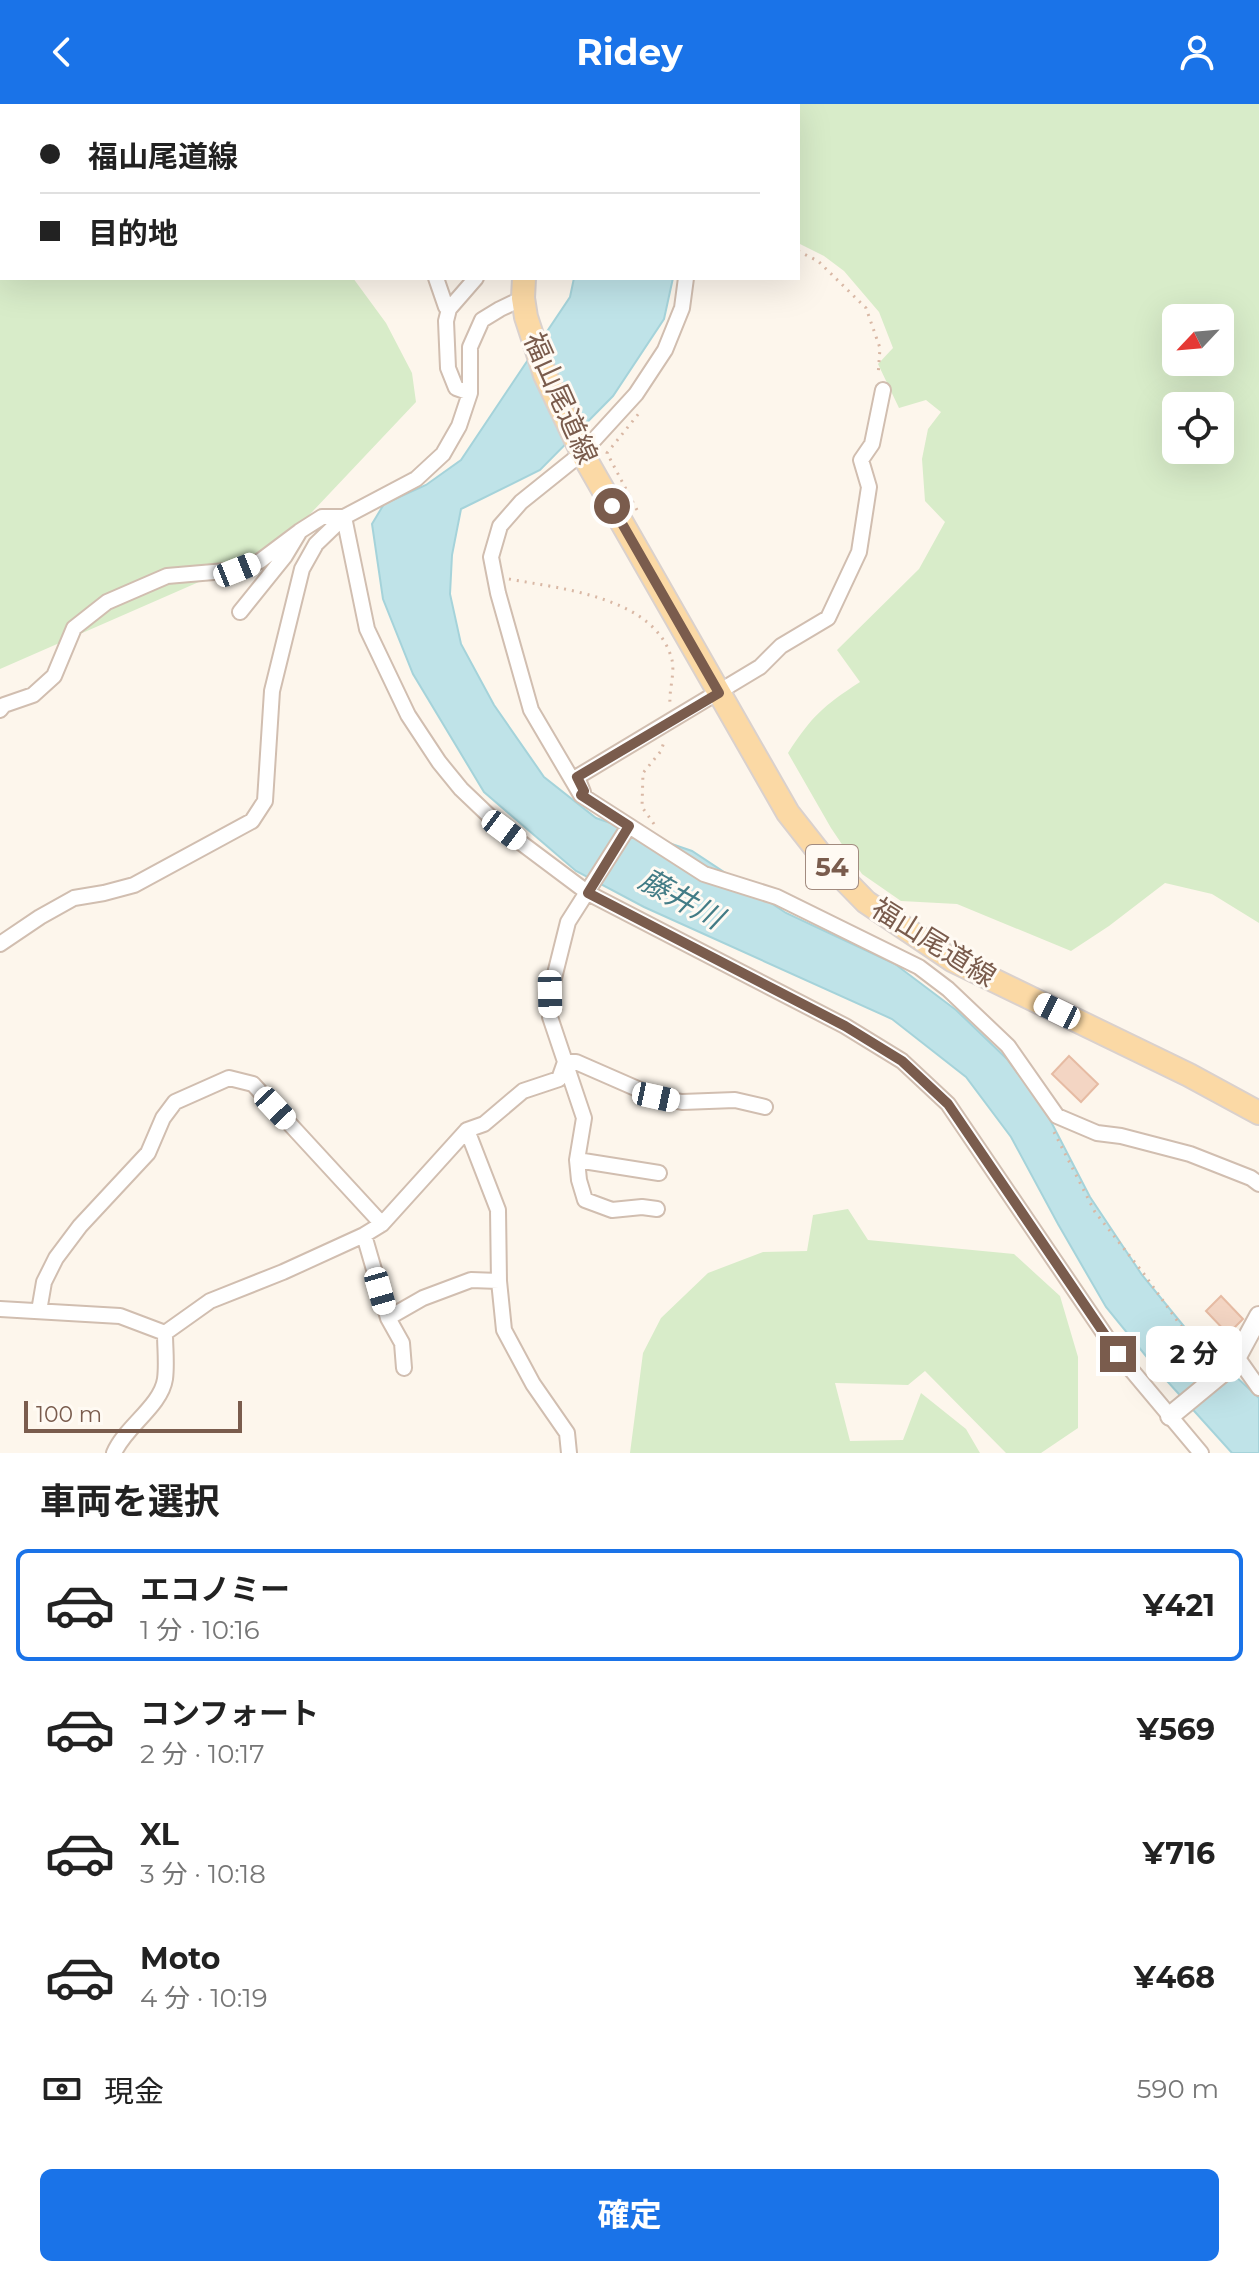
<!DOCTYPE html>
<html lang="ja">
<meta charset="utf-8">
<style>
body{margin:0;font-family:Montserrat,"Noto Sans JP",sans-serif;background:#f6f6f6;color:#222;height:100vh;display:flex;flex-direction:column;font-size:30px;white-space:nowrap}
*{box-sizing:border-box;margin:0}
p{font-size:26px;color:#767676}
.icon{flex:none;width:44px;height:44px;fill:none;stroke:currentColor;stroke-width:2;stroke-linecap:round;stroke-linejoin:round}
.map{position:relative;height:1349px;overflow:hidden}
.panel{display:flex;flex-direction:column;background:#fff;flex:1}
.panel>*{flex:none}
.guide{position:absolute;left:0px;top:0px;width:800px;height:176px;box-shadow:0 8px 32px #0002;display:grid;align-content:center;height:176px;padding:0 40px;background:#fff}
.needle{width:52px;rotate:244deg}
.fabs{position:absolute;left:1162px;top:200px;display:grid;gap:16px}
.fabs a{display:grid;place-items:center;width:72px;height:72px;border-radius:12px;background:#fff;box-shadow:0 8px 32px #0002;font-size:40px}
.scale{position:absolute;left:24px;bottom:20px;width:218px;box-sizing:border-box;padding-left:8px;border:4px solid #7a5c4d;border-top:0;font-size:22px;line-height:28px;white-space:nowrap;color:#7a5c4d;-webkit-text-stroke:6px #fffaf3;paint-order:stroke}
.end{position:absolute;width:36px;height:36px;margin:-18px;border:10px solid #7a5c4d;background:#fff;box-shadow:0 0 0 4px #fff}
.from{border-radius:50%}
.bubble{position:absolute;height:56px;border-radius:12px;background:#fff;box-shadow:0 8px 32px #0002;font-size:26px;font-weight:700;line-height:56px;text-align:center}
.car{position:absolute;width:24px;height:48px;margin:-24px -12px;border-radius:10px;box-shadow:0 0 6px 2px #0007;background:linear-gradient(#fff 24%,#345 0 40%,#fff 0 76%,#345 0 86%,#fff 0)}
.guide b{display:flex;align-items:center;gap:28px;height:76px;font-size:30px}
.guide b+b{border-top:2px solid #e0e0e0}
.guide i{width:20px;height:20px;background:#222}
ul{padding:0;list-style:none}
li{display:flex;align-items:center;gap:24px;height:112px;margin:0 16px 12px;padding:0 24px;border:4px solid transparent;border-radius:12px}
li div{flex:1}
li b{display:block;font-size:30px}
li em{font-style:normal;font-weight:700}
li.selected{border-color:#1a73e8}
li>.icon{width:72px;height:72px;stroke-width:1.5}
h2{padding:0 40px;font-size:36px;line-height:96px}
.pay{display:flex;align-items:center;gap:20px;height:88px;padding:0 40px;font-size:30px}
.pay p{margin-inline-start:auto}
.primary-button{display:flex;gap:16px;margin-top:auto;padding:16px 40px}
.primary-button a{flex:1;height:92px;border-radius:12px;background:#1a73e8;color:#fff;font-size:32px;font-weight:700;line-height:92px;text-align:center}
header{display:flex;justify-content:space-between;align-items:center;height:104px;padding:0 40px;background:#1a73e8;color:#fff;font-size:36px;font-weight:700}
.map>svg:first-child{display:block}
.green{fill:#d8ecc9;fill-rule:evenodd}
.water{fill:#bfe3e8;stroke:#a5d3da;stroke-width:2}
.building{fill:#f3d5c3;stroke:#e6bba3;stroke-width:2}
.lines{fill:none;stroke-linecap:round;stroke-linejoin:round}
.minor-casing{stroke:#d1beb0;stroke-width:18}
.tertiary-casing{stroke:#d1beb0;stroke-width:22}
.primary-casing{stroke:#dad1cd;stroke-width:26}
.path{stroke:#d9b8a5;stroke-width:3;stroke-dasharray:2 6;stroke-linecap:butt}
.minor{stroke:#fff;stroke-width:14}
.tertiary{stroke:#fff;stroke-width:18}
.primary{stroke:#fbd9a5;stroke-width:22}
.route{stroke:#7a5c4d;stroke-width:10}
.labels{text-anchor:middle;stroke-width:6;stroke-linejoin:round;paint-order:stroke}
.shield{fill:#fffaf3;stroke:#a28b7f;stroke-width:2}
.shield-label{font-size:26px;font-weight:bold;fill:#7a5c4d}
.street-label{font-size:28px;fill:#7a5c4d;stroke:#fffaf3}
.water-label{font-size:30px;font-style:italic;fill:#437c86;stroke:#fffaf3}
</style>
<header><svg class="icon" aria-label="back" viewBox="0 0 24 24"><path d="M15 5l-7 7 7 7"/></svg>Ridey<svg class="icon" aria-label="person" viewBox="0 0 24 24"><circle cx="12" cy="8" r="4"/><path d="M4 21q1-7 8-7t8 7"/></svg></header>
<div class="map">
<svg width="1259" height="1349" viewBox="0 0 1259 1349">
<rect width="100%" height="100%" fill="#fdf6ec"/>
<path class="green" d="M672 0H1259V819L1212 790 1165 779 1109 822 1071 847 957 800 901 797 862 770 831 724 788 649C812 612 823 602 860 578L837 546 919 465 945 418 925 397 922 355 928 325 941 308 926 296 899 304 878 260 893 244 879 208 844 167 824 152 798 139V2H673ZM1176 214H1220V258H1176ZM1176 302H1220V346H1176Z
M0 39 2 40V174H353L386 219 412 269 416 298 279 443 0 565Z
M848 1105 868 1136 1014 1150 1060 1192 1078 1253V1324L1041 1349H1006L925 1267 908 1281 835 1279 850 1337 903 1336 921 1289 966 1325 980 1349H630L643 1249 661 1214 708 1169 763 1148 807 1147 813 1111Z"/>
<path class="water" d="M574 174H673L664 215 613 292 540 366 461 405 452 451 450 490 461 540 494 601 544 673 596 714 692 747 786 809 895 860 956 906 1007 955 1045 1006 1090 1093 1142 1171 1191 1231 1259 1294V1349H1232L1159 1268 1106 1203 1058 1120 1011 1033 966 973 892 915 644 803 576 767 484 688 413 570 383 495 372 420 384 400 426 381 461 356 570 193Z"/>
<path class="building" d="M1069 952 1098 980 1081 998 1052 970Z
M1221 1192 1243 1215 1228 1230 1206 1207Z"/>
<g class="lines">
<g class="minor-casing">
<path id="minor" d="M217 0 224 2
M673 0V2
M436 174 446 203 449 205
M686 174 682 204 665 246 636 290 582 349 521 398 500 422 491 453 498 489 531 606 581 691 704 770 777 793 919 863 948 885 1008 942 1057 1012 1097 1029 1121 1032 1190 1050 1251 1074 1259 1080
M470 289 456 284 448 264 446 217 449 205 476 174
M344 413 367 525 408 611 439 658 461 685 504 726 588 789 845 922 902 957 948 1000 1118 1250 1201 1349
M240 508 285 452 300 427 322 413H344
M0 606 4 601 33 591 54 572 74 524 107 498 167 472 237 466 260 457 300 427
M583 688 577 673 760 563 781 542 828 514 859 448 869 383 861 356 872 340 883 286
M629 722 568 818 550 890V913L584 1014 577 1056 579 1076 585 1096 612 1106 642 1103 657 1105
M0 840 40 813 74 794 104 789 134 781 252 717 265 697 272 587 302 465 316 440 344 413 416 375 443 350 459 322 470 289V243L482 216 500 205 523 194
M565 958H576L656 993 682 998 735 996 765 1003
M467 1026 498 1106 499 1177 504 1226 533 1280 567 1329 569 1349
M577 1056 659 1069
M364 1131 388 1214 402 1239 404 1264
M0 1205 120 1212 165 1229 210 1197 283 1168 364 1131 382 1120 467 1026 484 1020 523 987 559 975 565 958
M39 1207 44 1178 56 1154 80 1122 148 1049 163 1014 175 998 229 974 253 980 382 1120
M388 1214 423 1194 471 1176 499 1177
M1237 1253 1259 1284
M114 1349C125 1323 161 1302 165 1275 167 1260 165 1244 165 1229"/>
</g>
<g class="tertiary-casing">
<path id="tertiary" d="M1170 1312 1233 1260 1259 1212"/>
</g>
<g class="primary-casing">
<path id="primary" d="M535 2V0
M524 174 523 194 526 213 545 271 582 349 788 709 825 756 866 798 952 856 1189 971 1259 1009"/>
</g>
<path class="path" d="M321 0 325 2
M798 147 818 157 866 204 880 244 878 272
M637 406 607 349 640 308
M509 475C562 485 656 493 672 556 675 569 669 586 670 599
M654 720 642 703 643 669 661 647 664 638
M1054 1028 1095 1108 1144 1170 1186 1229 1216 1253"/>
<use href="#minor" class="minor"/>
<use href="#tertiary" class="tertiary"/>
<use href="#primary" class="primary"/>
</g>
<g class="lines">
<path class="route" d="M612 402 719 589 577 673 584 687 581 691 629 722 588 789 845 922 902 957 948 1000 1118 1250"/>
</g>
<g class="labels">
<rect class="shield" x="806" y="741" width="52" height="44" rx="6"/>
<g class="shield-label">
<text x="832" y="772">54</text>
</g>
<g class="street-label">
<text transform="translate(561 294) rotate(66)" y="10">福山尾道線</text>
<text transform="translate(934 838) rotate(32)" y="10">福山尾道線</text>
</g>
<g class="water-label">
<text transform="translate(681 795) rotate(29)" y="10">藤井川</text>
</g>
</g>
</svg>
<div class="fabs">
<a><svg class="needle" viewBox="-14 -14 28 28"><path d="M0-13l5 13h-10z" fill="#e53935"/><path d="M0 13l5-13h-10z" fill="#767676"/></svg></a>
<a><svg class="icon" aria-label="locate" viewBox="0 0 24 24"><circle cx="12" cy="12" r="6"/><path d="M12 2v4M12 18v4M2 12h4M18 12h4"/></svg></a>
</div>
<div class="scale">100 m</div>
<i class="end from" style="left:612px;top:402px"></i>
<i class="end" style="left:1118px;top:1250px"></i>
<div class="bubble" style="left:1146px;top:1222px;width:96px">2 分</div>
<i class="car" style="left:237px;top:466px;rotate:68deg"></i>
<i class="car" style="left:504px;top:726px;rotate:127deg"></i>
<i class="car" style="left:550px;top:890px;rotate:179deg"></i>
<i class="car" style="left:1057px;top:907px;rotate:296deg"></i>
<i class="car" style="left:656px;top:993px;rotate:102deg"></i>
<i class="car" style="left:275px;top:1004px;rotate:137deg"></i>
<i class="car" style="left:380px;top:1187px;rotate:164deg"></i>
<div class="guide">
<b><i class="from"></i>福山尾道線</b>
<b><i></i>目的地</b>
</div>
</div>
<section class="panel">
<h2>車両を選択</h2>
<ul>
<li class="selected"><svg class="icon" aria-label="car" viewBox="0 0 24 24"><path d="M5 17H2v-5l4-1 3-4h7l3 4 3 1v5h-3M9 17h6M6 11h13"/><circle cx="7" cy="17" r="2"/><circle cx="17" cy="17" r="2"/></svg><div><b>エコノミー</b><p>1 分 · 10:16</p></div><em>¥421</em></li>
<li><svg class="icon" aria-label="car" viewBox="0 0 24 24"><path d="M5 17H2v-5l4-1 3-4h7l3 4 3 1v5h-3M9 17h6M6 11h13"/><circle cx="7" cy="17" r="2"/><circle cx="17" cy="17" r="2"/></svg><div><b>コンフォート</b><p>2 分 · 10:17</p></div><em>¥569</em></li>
<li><svg class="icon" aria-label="car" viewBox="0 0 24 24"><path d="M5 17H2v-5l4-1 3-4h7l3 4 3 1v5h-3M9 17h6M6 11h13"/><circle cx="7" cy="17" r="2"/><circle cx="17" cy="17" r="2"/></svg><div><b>XL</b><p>3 分 · 10:18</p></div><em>¥716</em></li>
<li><svg class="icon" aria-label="car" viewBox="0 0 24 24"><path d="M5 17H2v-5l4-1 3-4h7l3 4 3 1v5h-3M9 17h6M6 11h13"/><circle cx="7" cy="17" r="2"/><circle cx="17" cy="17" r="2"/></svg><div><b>Moto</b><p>4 分 · 10:19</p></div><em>¥468</em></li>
</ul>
<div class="pay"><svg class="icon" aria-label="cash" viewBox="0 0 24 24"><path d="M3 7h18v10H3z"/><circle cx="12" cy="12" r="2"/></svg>現金<p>590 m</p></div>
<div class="primary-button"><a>確定</a></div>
</section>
